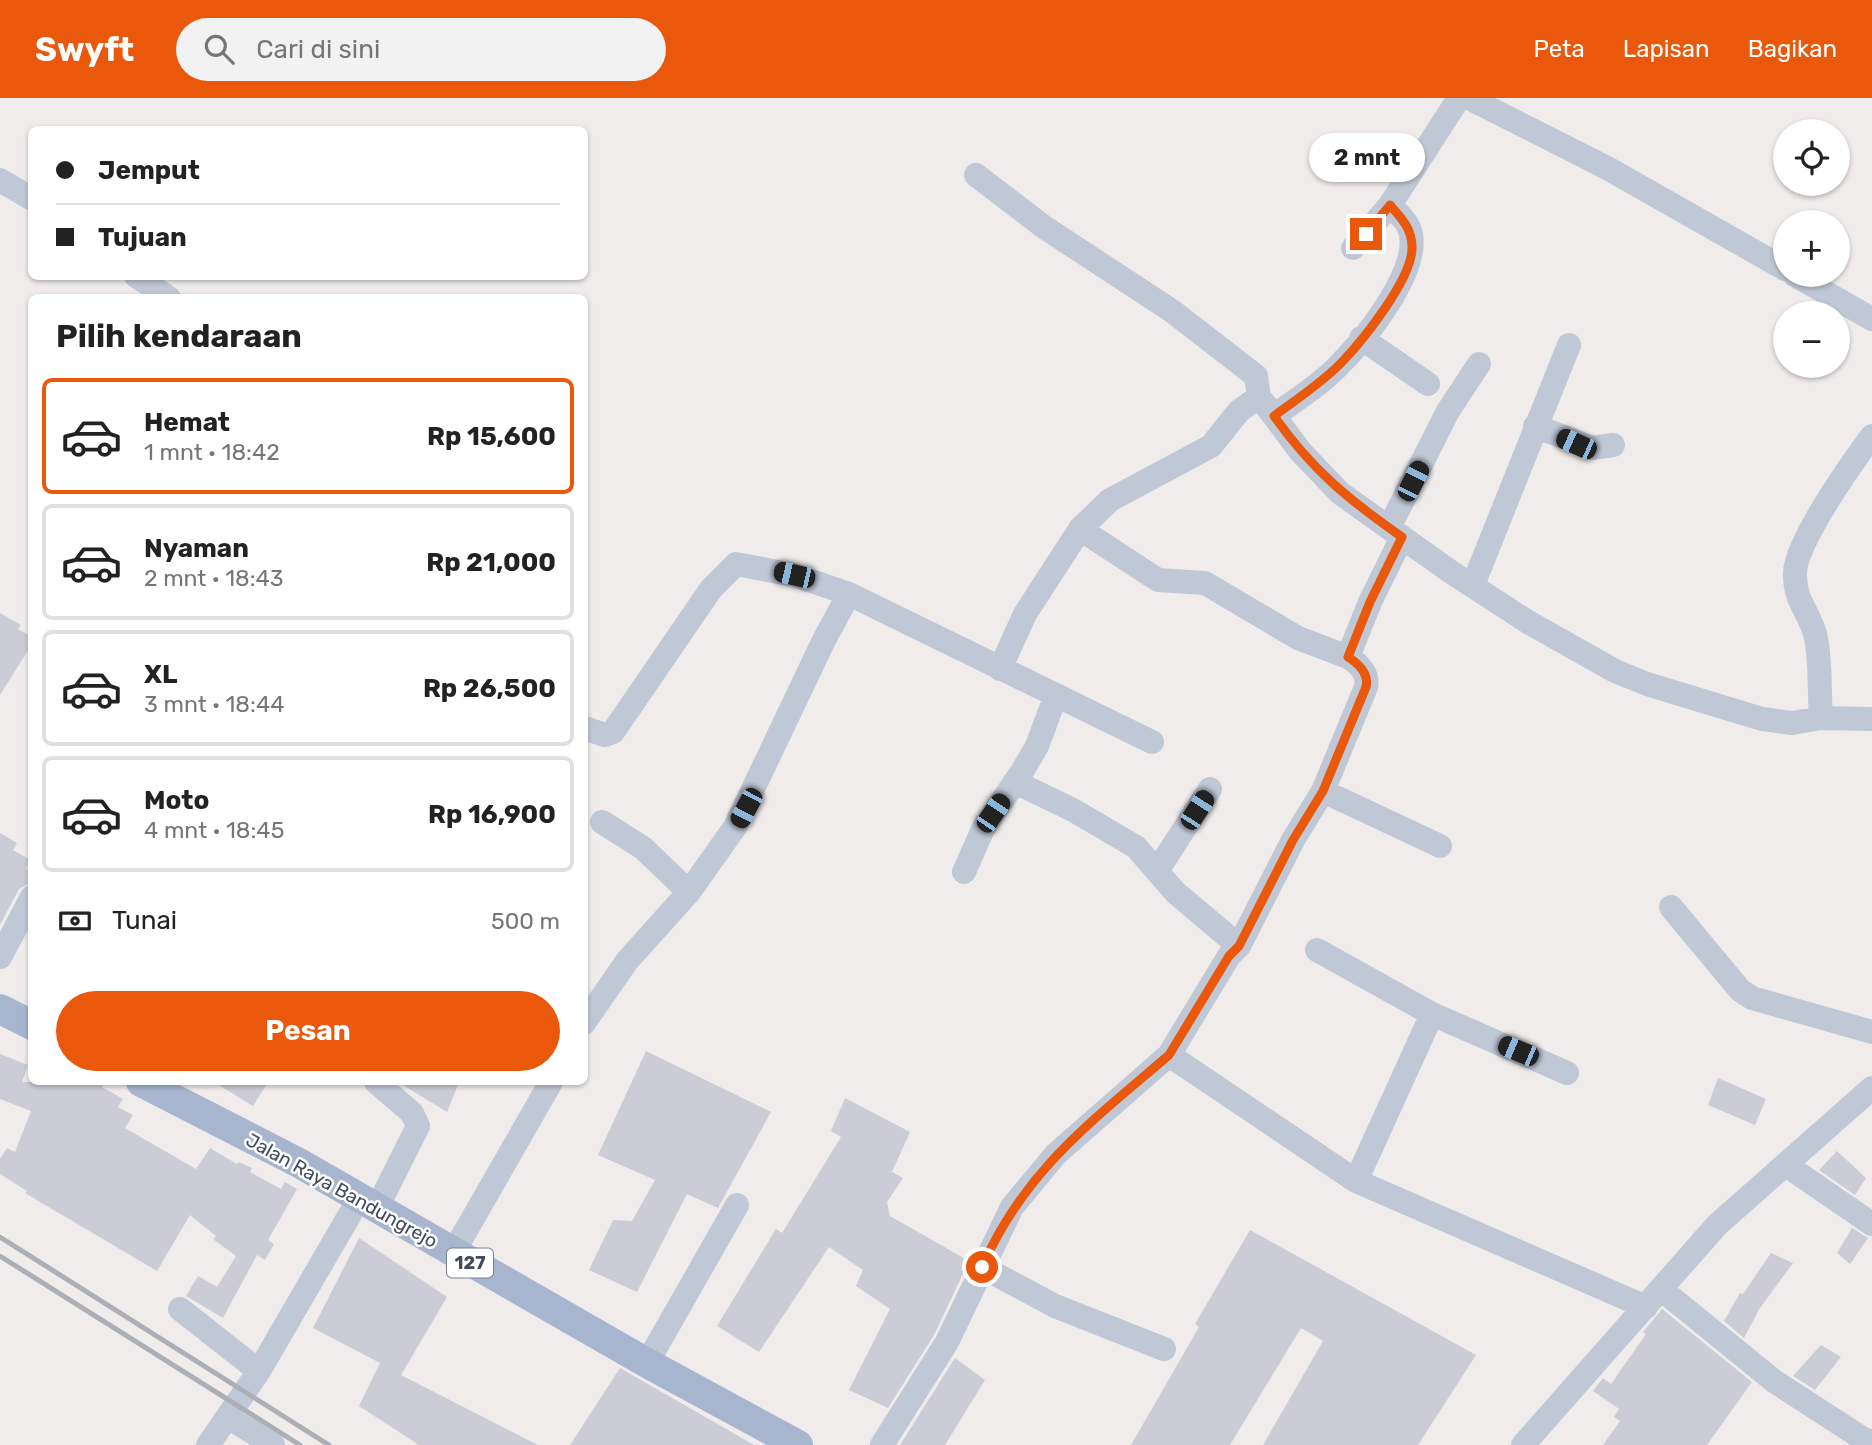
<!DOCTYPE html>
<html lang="id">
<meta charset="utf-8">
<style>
body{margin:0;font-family:Rubik,sans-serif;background:#f2f2f2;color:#222;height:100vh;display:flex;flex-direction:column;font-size:26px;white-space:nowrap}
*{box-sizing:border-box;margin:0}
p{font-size:23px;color:#767676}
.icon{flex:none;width:38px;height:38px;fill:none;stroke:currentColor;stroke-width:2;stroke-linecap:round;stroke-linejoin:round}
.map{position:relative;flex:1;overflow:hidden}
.panel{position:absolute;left:28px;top:196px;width:560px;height:791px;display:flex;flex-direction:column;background:#fff;border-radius:10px;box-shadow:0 2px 5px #0004}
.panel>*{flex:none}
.top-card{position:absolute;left:28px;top:28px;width:560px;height:154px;border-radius:10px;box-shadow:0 2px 5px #0004;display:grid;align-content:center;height:154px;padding:0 28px;background:#fff}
.buttons{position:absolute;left:1773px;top:21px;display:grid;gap:14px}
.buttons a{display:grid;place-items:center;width:77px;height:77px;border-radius:50%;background:#fff;box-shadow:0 2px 5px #0004;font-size:35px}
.end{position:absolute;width:32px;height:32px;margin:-16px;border:9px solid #ea580c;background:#fff;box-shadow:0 0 0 4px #fff}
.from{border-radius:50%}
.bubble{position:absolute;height:49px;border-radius:24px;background:#fff;box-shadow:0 2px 5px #0004;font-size:23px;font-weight:700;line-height:49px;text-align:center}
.car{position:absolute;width:21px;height:42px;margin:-21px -10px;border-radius:9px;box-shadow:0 0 5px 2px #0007;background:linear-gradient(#222 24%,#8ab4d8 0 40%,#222 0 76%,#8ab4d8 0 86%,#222 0)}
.top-card b{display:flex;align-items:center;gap:24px;height:66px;font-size:26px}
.top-card b+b{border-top:2px solid #e0e0e0}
.top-card i{width:18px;height:18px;background:#222}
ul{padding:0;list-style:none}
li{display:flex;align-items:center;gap:21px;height:116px;margin:0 14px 10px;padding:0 14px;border:4px solid #e0e0e0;border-radius:10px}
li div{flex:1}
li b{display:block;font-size:26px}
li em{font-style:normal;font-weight:700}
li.current{border-color:#ea580c}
li>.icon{width:63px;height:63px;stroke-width:1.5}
h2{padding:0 28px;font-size:32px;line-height:84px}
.pay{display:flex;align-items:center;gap:18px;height:77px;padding:0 28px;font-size:26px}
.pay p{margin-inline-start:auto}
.primary-button{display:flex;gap:14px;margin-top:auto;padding:14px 28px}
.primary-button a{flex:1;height:80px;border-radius:42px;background:#ea580c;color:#fff;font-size:28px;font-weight:700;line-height:80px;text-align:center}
header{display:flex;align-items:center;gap:42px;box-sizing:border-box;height:98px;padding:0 35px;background:#ea580c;color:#fff}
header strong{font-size:33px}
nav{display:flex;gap:38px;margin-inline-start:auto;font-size:24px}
.search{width:490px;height:63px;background:#f2f2f2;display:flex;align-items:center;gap:18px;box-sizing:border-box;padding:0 24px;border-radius:38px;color:#767676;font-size:26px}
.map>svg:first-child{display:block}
.building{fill:#cbccd5}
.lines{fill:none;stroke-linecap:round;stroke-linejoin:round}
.minor{stroke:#c0c8d6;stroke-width:24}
.major{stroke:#a7b5cf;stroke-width:30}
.rail{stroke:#adafb7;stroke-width:5}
.route{stroke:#ea580c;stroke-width:9}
.labels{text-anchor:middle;stroke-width:5;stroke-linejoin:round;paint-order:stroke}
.shield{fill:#fff;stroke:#7b818c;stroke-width:2}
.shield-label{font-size:18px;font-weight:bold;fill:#424b5b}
.street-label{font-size:19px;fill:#424b5b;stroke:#fff}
</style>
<header>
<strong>Swyft</strong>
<div class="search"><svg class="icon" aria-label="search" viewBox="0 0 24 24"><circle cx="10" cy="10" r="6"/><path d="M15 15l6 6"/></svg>Cari di sini</div>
<nav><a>Peta</a><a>Lapisan</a><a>Bagikan</a></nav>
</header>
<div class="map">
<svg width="1872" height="1347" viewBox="0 0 1872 1347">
<rect width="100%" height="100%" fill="#efeceb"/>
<path class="building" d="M0 515 21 527 18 531 32 539V546L0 597Z
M0 735 17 745 13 752 31 762 26 771 32 774V784L19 791 0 827Z
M646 953 771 1014 718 1110 687 1096 637 1194 589 1172 613 1122 632 1123 655 1082 598 1057Z
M0 956 28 967 22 984H104L102 989 123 1001 118 1009 133 1017 125 1030 196 1071 210 1050 237 1066 239 1064 252 1070 250 1074 281 1091 285 1084 297 1091 268 1142 274 1146 265 1162 257 1157 223 1220 186 1198 198 1178 217 1189 236 1158 213 1141 216 1138 190 1117 157 1173 25 1095 27 1093 0 1076V1061L7 1050 15 1054 31 1013 0 1001Z
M1718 980 1766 1001 1755 1027 1708 1007Z
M214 984H268L253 1008Z
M398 984H459L447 1014Z
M845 1000 910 1034 892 1074 903 1080 887 1104 890 1118 969 1163 934 1237 888 1310 849 1292 890 1211 856 1188 863 1172 829 1149 759 1254 717 1228 776 1131 782 1135 841 1039 831 1033Z
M1837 1053 1866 1080 1855 1097 1819 1072Z
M1852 1130 1868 1140 1850 1166 1837 1155Z
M1250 1132 1476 1257 1418 1347H1263L1323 1243 1301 1230 1230 1347H1131L1199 1229 1195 1226Z
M359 1140 447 1199 401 1277 538 1347H419L359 1308 380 1265 313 1230Z
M1771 1155 1793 1165 1760 1210 1744 1240 1724 1223 1740 1195 1743 1196Z
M1662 1211 1752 1284 1707 1347H1603L1620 1323 1614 1319 1619 1311 1593 1293 1603 1280 1611 1286 1646 1236 1643 1234Z
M1821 1247 1841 1259 1815 1292 1793 1278Z
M955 1260 985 1282 945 1347H900Z
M620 1270 754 1347H570Z"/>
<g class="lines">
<path class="minor" d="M1469 0 1609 71 1785 171
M976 77 1044 129 1172 213 1256 278 1259 299
M0 82 32 101
M1353 150 1390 107 1459 0
M1795 177 1872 221
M136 178 169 200
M1361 240 1428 286
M1274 318 1300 353 1340 395 1451 474 1528 524 1615 573 1647 586 1762 621 1792 625 1821 620 1872 621
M1535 328 1592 350 1613 347
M1389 430 1448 313 1479 266
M1080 431 1158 482 1205 485 1298 540 1348 559
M1473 487 1569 247
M1000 571 1025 516 1080 431 1110 402 1211 348 1239 313 1259 299 1274 318C1297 301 1323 285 1342 264 1367 239 1427 164 1408 128 1405 121 1396 114 1390 107
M1821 620C1819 594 1821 565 1816 540 1811 515 1794 505 1795 474 1797 442 1852 365 1872 338
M584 630 605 637 613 634 711 491 736 466 794 477 849 496
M1015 684 1073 712 1136 749 1175 794 1239 848
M1323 693 1440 748
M602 724 643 750 689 794
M1157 773 1210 691
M964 774 983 731 1023 672 1037 648 1053 605 1060 601
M1671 809 1740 892 1752 900 1872 934
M1317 852 1432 916 1567 975
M0 859 32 799
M584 925 627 863 689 794 735 729 824 542 849 496 1152 644
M1169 957 1356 1083 1646 1209
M376 984 412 1015 418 1028 377 1110
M1786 1067 1872 1126
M1356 1083 1432 916
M453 1155 551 984
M982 1169 1055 1208 1164 1251
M1662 1192 1774 1283 1865 1342 1872 1343
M180 1211 259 1273
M647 1265 737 1107
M228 1319 273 1347
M208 1347 259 1273 360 1099
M882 1347 947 1244 1012 1109 1056 1056 1169 957 1229 858 1239 848 1293 742 1323 693 1366 589C1369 575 1359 566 1348 559L1370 504 1402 439
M1523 1347 1717 1127 1872 990"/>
<path class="major" d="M0 911 32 927
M141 984 299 1065 647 1265 798 1347"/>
<path class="rail" d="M0 1139 329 1347
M0 1158 300 1347"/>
</g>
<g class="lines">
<path class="route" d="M982 1169C1025 1072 1091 1024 1169 957L1229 858 1239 848 1293 742 1323 693 1366 589C1369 576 1359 566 1348 559L1370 504 1402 439C1349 402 1312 372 1274 318 1297 301 1323 284 1342 264 1363 242 1413 180 1412 149 1412 131 1402 121 1390 107L1366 136"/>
</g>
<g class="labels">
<rect class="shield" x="447" y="1150.5" width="46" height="29" rx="5"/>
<g class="shield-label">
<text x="470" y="1171">127</text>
</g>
<g class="street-label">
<text transform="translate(342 1092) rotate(29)" y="7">Jalan Raya Bandungrejo</text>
</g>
</g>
</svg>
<div class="buttons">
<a><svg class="icon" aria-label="locate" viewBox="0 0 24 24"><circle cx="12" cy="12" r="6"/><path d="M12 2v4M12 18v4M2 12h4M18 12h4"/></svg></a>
<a>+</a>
<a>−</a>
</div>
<i class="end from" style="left:982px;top:1169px"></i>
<i class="end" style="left:1366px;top:136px"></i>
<div class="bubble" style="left:1309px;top:35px;width:116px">2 mnt</div>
<i class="car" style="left:1576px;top:346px;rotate:294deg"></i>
<i class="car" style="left:1413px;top:383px;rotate:27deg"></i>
<i class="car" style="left:794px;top:477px;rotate:283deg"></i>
<i class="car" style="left:746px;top:710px;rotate:208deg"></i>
<i class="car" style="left:1197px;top:712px;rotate:33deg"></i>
<i class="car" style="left:993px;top:715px;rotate:34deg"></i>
<i class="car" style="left:1518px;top:953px;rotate:293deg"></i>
<div class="top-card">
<b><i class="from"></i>Jemput</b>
<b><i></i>Tujuan</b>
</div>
<section class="panel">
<h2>Pilih kendaraan</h2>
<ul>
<li class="current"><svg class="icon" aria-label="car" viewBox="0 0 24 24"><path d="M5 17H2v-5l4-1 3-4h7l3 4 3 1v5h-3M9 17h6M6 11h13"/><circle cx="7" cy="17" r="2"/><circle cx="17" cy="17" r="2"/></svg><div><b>Hemat</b><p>1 mnt · 18:42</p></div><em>Rp 15,600</em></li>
<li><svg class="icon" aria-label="car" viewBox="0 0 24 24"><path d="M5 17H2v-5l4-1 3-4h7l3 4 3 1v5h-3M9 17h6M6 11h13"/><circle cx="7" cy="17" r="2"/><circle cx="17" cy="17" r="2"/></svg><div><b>Nyaman</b><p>2 mnt · 18:43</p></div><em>Rp 21,000</em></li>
<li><svg class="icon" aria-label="car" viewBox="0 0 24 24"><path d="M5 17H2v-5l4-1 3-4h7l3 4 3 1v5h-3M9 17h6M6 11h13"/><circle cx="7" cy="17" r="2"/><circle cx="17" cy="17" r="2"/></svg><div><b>XL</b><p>3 mnt · 18:44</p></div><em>Rp 26,500</em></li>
<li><svg class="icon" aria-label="car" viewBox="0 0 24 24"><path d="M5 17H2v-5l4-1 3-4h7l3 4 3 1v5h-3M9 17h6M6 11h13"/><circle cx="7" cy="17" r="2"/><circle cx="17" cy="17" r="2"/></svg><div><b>Moto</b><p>4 mnt · 18:45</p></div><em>Rp 16,900</em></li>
</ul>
<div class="pay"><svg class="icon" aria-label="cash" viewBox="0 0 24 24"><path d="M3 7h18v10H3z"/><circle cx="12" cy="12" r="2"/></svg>Tunai<p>500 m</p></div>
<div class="primary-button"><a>Pesan</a></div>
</section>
</div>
